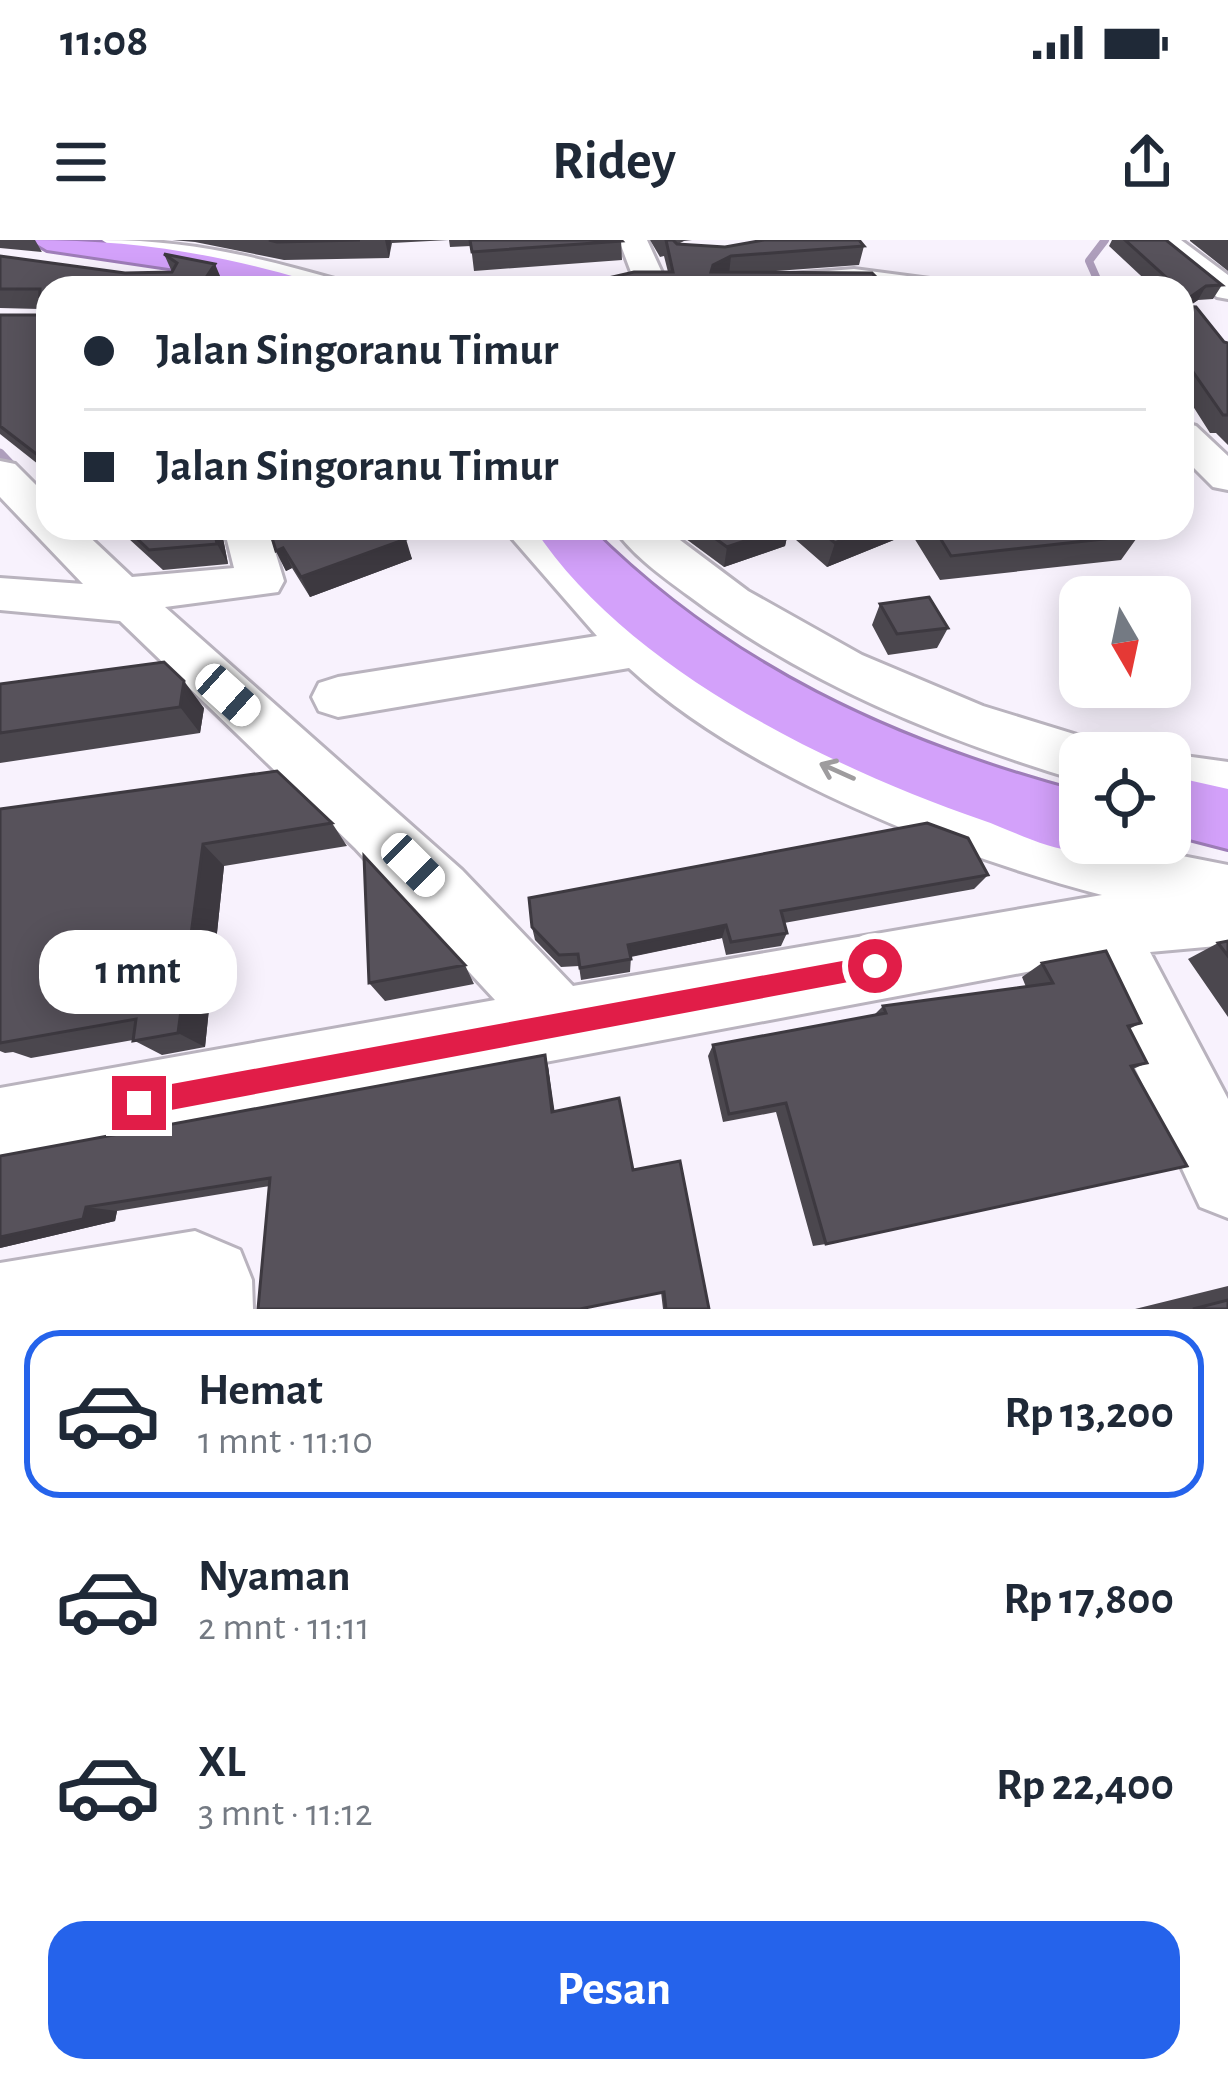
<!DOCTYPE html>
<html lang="id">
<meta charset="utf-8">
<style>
body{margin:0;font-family:"Alegreya Sans",sans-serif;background:#f6f6f7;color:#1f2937;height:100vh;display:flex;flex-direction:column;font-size:45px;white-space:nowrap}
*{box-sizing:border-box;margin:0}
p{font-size:39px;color:#747a83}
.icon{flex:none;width:66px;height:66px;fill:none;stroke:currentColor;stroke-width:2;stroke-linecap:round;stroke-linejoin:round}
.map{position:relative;height:1069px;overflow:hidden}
.sheet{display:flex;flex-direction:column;background:#fff;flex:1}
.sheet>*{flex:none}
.hud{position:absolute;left:36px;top:36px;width:1158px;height:264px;border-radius:36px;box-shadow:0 6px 30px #0003;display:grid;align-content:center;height:264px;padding:0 48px;background:#fff}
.needle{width:78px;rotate:171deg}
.controls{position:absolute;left:1059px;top:336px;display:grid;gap:24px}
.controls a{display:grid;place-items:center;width:132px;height:132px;border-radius:24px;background:#fff;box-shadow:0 6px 30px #0003;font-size:60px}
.end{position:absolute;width:54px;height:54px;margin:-27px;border:15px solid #e11d48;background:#fff;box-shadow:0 0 0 6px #fff}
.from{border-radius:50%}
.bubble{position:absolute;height:84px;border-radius:36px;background:#fff;box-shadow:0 6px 30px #0003;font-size:39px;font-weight:700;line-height:84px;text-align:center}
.car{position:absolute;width:36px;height:72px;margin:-36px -18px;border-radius:15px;box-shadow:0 0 9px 3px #0007;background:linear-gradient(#fff 24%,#345 0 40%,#fff 0 76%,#345 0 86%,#fff 0)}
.hud b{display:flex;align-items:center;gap:42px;height:114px;font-size:45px}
.hud b+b{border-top:3px solid #e0e1e3}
.hud i{width:30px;height:30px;background:#1f2937}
ul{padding:21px 0 0;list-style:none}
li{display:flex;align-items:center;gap:36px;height:168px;margin:0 24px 18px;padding:0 24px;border:6px solid transparent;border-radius:36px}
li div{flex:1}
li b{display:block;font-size:45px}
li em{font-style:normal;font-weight:700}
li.on{border-color:#2563eb}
li>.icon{width:108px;height:108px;stroke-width:1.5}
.cta{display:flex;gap:24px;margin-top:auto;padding:24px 48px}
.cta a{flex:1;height:138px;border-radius:36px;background:#2563eb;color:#fff;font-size:48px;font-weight:700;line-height:138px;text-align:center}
.status{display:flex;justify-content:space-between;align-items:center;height:84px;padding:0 60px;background:#fff;direction:ltr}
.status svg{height:33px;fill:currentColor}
header{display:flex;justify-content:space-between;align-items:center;height:156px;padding:0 48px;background:#fff;font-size:54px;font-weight:700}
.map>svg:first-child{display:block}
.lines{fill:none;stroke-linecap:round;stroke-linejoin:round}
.stream-far1{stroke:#ae9ebc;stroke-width:8}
.stream{stroke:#ae9ebc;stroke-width:9}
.minor-casing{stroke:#b9b3be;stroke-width:6}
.highway-casing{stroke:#9e7db8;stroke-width:6}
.minor{fill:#fff;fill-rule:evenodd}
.highway{fill:#d3a1fa;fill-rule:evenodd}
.wall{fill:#4b474e}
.shaded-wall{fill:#3d3940}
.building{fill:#57525b;stroke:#3d3940;stroke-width:3}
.oneway{stroke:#9e9c9e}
.route{fill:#e11d48}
</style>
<div class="status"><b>11:08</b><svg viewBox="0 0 49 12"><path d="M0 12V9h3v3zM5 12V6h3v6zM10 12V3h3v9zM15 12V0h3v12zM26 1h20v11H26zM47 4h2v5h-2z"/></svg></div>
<header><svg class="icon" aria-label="menu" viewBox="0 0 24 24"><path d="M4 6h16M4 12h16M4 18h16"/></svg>Ridey<svg class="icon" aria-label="share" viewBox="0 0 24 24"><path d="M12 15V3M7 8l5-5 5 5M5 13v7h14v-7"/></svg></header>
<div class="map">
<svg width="1228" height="1069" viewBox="0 0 1228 1069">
<rect width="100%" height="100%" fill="#f8f2fd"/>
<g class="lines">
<path class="stream-far1" d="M1101 48 1089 21 1105 0"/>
<path class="stream" d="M0 213 18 232"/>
<g class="minor-casing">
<path id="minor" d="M102 0C189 0 258 17 342 41L347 48H297L231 28 116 9Z
M619 0H647L669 48H637Z
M1149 0H1181L1228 35V59L1217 57Z
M854 29 930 39 946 48H713L729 39Z
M1182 182 1196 186 1228 216V250L1213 247 1182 216Z
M0 221 15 224 48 257V288H80L132 337 234 328 224 288H268L284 341 278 352 165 367 462 630 573 746 1102 655C951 615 744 535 629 428L338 477 319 471 312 457 319 443 338 437 597 396 503 288H550C596 337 641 387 696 426 809 507 947 556 1080 594V603H1116L1228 625V705L1150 712 1228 859V978L1200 967 1085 721 0 924V848L495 760 355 608 120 381 0 370V338L83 344 0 257Z
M614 288H664L748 351 862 415 983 466 1100 502 1106 513H1080V541C941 499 806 444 689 356 663 337 632 315 614 288Z
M1170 514 1228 522V570L1170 562Z
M195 991 240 1010 252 1040 253 1069H0V1023Z"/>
</g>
<g class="highway-casing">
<path id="highway" d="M30 0C130 0 210 12 306 40L311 48H255L209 34 47 10Z
M534 288H590C728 426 893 502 1080 552V603H1104C1097 606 1086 612 1078 611 1048 610 1011 590 982 580 829 527 625 428 534 288Z
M1170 536 1228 549V609L1170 594Z"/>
</g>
<use href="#minor" class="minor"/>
<use href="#highway" class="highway"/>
</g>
<path class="wall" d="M0 0H35L42 12 0 8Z
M172 0H621L622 20 474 31 471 6 450 7 449 0 392 3 389 18 284 20 195 2Z
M650 0H692L684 1 678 4 725 7 864 6 859 25 761 32H668L664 16 660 17Z
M1112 0H1166L1222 45 1213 59 1198 60 1189 66 1224 102 1228 103V205L1216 193H1210L1182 149V48H1154L1109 6Z
M1190 0H1228V31L1190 1Z
M164 14 223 43 220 48H48V232L0 194V75H39V69L0 68V16L125 33 172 32Z
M117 288H221L228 324 163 330Z
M269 288H422L403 296 412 319 310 357 292 328 286 331 276 311Z
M675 288H1133L1139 295 1121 320 940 340 911 293 827 327 788 293 785 306 724 327 682 296Z
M880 364 948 388 937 408 888 415 872 385Z
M0 444 204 468 200 493 0 523Z
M0 569 332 583 347 606 224 626 205 807 162 815 133 800 31 818 13 812 5 813 0 811Z
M988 635 974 649 784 683 787 693 781 706 726 715 722 698 631 717 630 732 581 740 579 726 561 727 535 700 532 687Z
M1228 701V777L1188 719 1218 703Z
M1042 723 1141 783 1129 789 1147 823 1133 829 826 1004 813 1006 776 872 723 882 708 816 713 805 873 776 883 766 1026 747 1022 737Z
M465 725 474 744 385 761 369 743Z
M548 826 554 872 633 930 709 1069H663L661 1052 270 946 117 971 115 981 0 1008V916Z
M1228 1046V1069H1135Z"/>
<path class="shaded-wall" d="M385 0H391L389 18Z
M731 16 729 34 711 44 713 25Z
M215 24 223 43 220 48H199Z
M1206 46 1198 60 1182 71 1189 58Z
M214 288H221L228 324 217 304Z
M393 288H422L396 299Z
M783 288H789L785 306 724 327 727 307Z
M871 288H913L911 293 827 327 835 303Z
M406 299 412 319 310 357 301 337Z
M283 308 292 328 286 331 276 311Z
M184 441 204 468 200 493 180 467Z
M203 604 224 626 205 807 178 793Z
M726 685 722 698 628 717V705Z
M545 815 548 826 556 881 552 872Z
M86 967 117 971 115 981 0 1008V997Z"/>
<path class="building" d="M269 0H360L277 2Z
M470 0H621L622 1 472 12Z
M666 0H673L677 4 725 7 764 0H859L864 6 731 16 713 25 711 32 872 33 887 48H565L634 32H673Z
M1125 0H1166L1222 45 1206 46 1189 58 1182 52V48H1178Z
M164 14 215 24 199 48H48V223L0 186V75H39L40 49H0V16L125 33 172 32 177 23Z
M1182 66 1196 67 1224 102 1228 103V175H1223L1182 116Z
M126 288H214L217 304 149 310Z
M269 288H397L406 299 301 337 283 308 276 311Z
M701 288H783L727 307Z
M817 288H871L835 303Z
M934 288H1133L1139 295 951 316Z
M929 357 948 388 897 394 880 364Z
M164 422 184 441 180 467 0 493V444Z
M277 531 332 583 203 604 178 793 133 801 136 779 0 803V569Z
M927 583 968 598 988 635 781 671 787 693 731 702 726 685 628 705 631 719 580 728 578 714 559 715 532 687 529 658Z
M364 616 465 725 369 743Z
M1228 701V716L1218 703Z
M1106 711 1141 783 1128 786 1147 823 1131 826 1187 926 826 1004 786 863 729 874 713 805 886 773 883 766 1053 743 1042 723Z
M545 815 552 872 619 858 633 930 680 921 709 1069H666L664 1052 580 1069H258L270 938 86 967 83 979 0 997V916Z
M1228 1060V1069H1193Z"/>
<defs><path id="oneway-shaft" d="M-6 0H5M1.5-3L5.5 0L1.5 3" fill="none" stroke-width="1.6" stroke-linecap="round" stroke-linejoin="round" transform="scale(3)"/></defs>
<use class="oneway" href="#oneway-shaft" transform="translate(837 531) rotate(-156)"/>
<path class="route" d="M875 715 886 726 875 737 139 876 130 872 126 863 130 854 139 850Z"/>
</svg>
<div class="controls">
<a><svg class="needle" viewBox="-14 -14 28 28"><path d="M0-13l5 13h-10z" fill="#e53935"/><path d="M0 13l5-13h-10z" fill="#747a83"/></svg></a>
<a><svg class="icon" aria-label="locate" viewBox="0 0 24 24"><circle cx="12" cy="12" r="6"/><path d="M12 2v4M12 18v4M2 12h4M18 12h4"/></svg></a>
</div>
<i class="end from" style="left:875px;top:726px"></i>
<i class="end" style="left:139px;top:863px"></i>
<div class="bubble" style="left:39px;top:690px;width:198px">1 mnt</div>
<i class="car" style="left:228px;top:455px;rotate:132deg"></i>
<i class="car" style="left:413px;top:625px;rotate:135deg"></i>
<div class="hud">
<b><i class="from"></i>Jalan Singoranu Timur</b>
<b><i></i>Jalan Singoranu Timur</b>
</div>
</div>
<section class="sheet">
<ul>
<li class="on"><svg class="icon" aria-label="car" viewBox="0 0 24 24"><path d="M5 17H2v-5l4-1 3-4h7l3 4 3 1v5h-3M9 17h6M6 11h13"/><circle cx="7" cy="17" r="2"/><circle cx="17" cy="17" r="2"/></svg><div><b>Hemat</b><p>1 mnt · 11:10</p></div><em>Rp 13,200</em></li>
<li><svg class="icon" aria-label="car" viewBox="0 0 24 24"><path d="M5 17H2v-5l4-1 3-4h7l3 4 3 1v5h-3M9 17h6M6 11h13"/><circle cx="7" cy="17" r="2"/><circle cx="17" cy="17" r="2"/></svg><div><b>Nyaman</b><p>2 mnt · 11:11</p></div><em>Rp 17,800</em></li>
<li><svg class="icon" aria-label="car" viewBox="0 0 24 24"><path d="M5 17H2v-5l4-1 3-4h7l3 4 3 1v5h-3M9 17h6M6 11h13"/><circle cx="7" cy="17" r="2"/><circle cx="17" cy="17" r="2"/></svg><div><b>XL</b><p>3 mnt · 11:12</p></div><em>Rp 22,400</em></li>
</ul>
<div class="cta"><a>Pesan</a></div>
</section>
